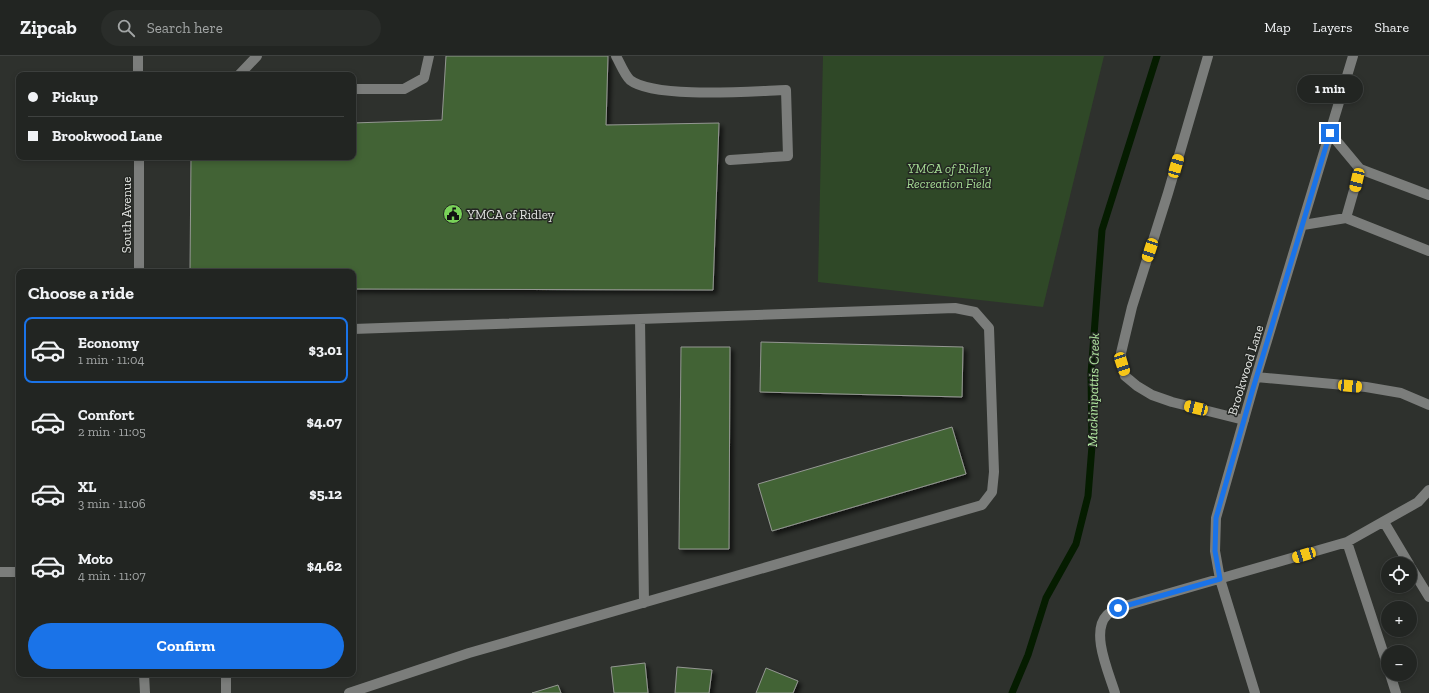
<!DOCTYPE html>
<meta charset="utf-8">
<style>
body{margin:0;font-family:"Zilla Slab",serif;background:#2a2d2a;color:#f1f3f6;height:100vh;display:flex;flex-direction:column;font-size:15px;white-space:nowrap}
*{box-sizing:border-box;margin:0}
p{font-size:13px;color:#a2a5a5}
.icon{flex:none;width:22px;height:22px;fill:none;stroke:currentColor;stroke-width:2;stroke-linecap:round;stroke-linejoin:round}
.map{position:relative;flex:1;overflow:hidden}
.side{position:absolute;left:16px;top:213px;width:340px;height:408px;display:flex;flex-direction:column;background:#222522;border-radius:8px;box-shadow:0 2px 6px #0003,0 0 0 1px #3f4240}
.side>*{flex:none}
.top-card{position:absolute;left:16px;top:16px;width:340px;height:88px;border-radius:8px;box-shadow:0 2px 6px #0003,0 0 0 1px #3f4240;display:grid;align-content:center;height:88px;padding:0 12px;background:#222522}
.fabs{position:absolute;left:1381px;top:501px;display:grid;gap:8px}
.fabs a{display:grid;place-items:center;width:36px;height:36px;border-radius:50%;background:#222522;box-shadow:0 2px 6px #0003,0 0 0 1px #3f4240;font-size:20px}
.end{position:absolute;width:18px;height:18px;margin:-9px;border:5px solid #1a73e8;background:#fff;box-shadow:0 0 0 2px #fff}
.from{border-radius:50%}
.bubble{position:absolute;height:28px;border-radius:14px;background:#222522;box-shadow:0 2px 6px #0003,0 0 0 1px #3f4240;font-size:13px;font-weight:800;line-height:28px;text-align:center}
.car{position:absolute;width:12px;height:24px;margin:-12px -6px;border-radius:5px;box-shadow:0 0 3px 1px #0007;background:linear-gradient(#f5c518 24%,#345 0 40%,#f5c518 0 76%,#345 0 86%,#f5c518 0)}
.top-card b{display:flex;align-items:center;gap:14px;height:38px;font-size:15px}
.top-card b+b{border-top:1px solid #3f4240}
.top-card i{width:10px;height:10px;background:#f1f3f6}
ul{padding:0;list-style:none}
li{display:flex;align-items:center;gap:12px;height:66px;margin:0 8px 6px;padding:0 4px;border:2px solid transparent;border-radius:8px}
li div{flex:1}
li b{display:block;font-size:15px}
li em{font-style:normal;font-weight:800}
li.on{border-color:#1a73e8}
li>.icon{width:36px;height:36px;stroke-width:1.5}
h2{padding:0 12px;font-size:18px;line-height:48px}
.cta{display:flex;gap:8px;margin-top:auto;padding:8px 12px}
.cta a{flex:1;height:46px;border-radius:24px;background:#1a73e8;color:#fff;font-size:16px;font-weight:800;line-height:46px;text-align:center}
header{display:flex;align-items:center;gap:24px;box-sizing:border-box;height:56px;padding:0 20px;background:#222522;border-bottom:1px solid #3f4240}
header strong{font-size:19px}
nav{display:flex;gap:22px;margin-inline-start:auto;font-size:14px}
.search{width:280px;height:36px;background:#2a2d2a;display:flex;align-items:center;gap:10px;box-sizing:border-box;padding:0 14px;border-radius:22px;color:#a2a5a5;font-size:15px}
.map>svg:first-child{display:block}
.green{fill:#2f4827}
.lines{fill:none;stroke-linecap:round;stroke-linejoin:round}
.stream{stroke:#051c00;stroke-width:7}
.building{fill:#426336;stroke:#949792;filter:url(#shadow)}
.minor{stroke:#7b7d7b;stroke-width:10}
.route{stroke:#1a73e8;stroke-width:5}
.labels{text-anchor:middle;stroke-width:3;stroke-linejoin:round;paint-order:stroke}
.park-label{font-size:13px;font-style:italic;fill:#a4d993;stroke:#242723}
.poi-label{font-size:13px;fill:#e1e3e0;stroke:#242723;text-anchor:start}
.street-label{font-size:13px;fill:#e1e3e0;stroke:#242723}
.water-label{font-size:14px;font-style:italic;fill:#b1e6a0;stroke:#242723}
</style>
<header>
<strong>Zipcab</strong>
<div class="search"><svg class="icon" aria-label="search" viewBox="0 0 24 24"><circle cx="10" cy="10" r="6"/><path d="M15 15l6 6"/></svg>Search here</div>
<nav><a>Map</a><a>Layers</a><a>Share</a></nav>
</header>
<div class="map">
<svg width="1429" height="637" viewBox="0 0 1429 637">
<defs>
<filter id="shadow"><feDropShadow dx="3.5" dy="3.5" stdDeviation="2" flood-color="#0009"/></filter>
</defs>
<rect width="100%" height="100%" fill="#2e312d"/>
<path class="green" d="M823 0H1104L1043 251 818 226Z"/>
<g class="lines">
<path class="stream" d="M1012 637 1028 599 1046 542 1076 488 1088 440 1092 390 1091 318 1102 174 1157 0"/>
</g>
<path class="building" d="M446 0H608L606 69 719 67 713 234 353 233V216H190L191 101H353V67L442 64Z
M761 286 963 291 962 341 760 336Z
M681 291H730L729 493H679Z
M952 371 966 418 772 475 758 428Z
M645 607 648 637H614L611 611Z
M677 611 712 614 709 637H675Z
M766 612 798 625 793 637H756Z
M558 629 561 637H532Z"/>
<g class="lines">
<path class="minor" d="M138 0V19
M616 0C620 7 624 18 630 24 654 43 754 35 786 34L788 100 730 104
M1208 0 1168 137 1132 251 1121 297 1122 308 1125 320 1137 330 1152 339 1172 346 1244 364
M239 19 257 0
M353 33H404L424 22 429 0
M1330 77 1360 113 1429 139
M139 101V216
M1346 162 1360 113
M1303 169 1346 162 1429 195
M640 263 644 547
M1256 321 1366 331 1401 337 1429 349
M1384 466 1409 508
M1347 486 1388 611
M1410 510 1429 541
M0 516H19
M144 618 145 637
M226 618V637
M1390 618 1396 637
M349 637 469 597 982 449 992 436 994 416 989 272 975 256 955 252 353 273
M1115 637C1109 617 1090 576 1107 559 1110 556 1115 554 1118 552L1347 486 1418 446 1429 434
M1255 637 1220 523 1215 495 1216 462 1256 321 1353 0"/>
</g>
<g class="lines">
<path class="route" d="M1118 552 1220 523 1215 495 1216 462 1252 336 1330 77"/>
</g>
<defs>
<g id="civic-disc" transform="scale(1)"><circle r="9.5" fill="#78d158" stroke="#242723"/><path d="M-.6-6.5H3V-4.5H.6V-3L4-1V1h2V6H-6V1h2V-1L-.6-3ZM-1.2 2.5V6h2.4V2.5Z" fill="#111"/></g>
</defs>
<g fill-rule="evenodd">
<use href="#civic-disc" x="453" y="158"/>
</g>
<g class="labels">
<g class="park-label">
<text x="949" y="117">YMCA of Ridley<tspan x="949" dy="15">Recreation Field</tspan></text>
</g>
<g class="poi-label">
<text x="467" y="163">YMCA of Ridley</text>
</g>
<g class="street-label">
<text transform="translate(126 159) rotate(-90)" y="5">South Avenue</text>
<text transform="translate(1245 314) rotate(-73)" y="5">Brookwood Lane</text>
</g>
<g class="water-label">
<text transform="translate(1093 334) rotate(-89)" y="5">Muckinipattis Creek</text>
</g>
</g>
</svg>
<div class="fabs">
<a><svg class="icon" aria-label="locate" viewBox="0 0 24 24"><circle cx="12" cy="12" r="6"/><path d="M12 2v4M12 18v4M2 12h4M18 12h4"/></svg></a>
<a>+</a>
<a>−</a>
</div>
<i class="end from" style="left:1118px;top:552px"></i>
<i class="end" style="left:1330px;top:77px"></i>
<div class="bubble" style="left:1297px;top:19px;width:66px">1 min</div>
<i class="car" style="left:1176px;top:110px;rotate:16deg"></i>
<i class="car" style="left:1357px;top:124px;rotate:193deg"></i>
<i class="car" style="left:1150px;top:194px;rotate:198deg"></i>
<i class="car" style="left:1122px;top:308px;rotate:162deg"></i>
<i class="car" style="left:1350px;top:330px;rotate:95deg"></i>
<i class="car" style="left:1196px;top:352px;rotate:284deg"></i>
<i class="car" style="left:1304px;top:499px;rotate:253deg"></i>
<div class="top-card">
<b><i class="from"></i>Pickup</b>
<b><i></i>Brookwood Lane</b>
</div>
<section class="side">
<h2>Choose a ride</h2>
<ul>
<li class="on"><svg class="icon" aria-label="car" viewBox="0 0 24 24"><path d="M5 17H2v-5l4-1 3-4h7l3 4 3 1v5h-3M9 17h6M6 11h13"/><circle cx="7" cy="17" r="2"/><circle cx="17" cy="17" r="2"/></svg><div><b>Economy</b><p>1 min · 11:04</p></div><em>$3.01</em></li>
<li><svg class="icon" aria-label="car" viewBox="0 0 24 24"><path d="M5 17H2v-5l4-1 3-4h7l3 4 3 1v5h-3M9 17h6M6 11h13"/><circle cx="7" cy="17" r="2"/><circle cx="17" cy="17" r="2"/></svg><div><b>Comfort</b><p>2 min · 11:05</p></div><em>$4.07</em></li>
<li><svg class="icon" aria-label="car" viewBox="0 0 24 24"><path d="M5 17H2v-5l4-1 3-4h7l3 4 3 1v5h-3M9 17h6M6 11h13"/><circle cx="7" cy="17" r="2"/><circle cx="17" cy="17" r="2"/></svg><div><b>XL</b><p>3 min · 11:06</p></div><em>$5.12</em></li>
<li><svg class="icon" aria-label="car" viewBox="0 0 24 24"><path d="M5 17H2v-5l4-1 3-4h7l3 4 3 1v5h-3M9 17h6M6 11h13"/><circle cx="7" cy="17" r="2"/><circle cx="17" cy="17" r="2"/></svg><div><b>Moto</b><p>4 min · 11:07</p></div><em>$4.62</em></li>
</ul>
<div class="cta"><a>Confirm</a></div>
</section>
</div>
